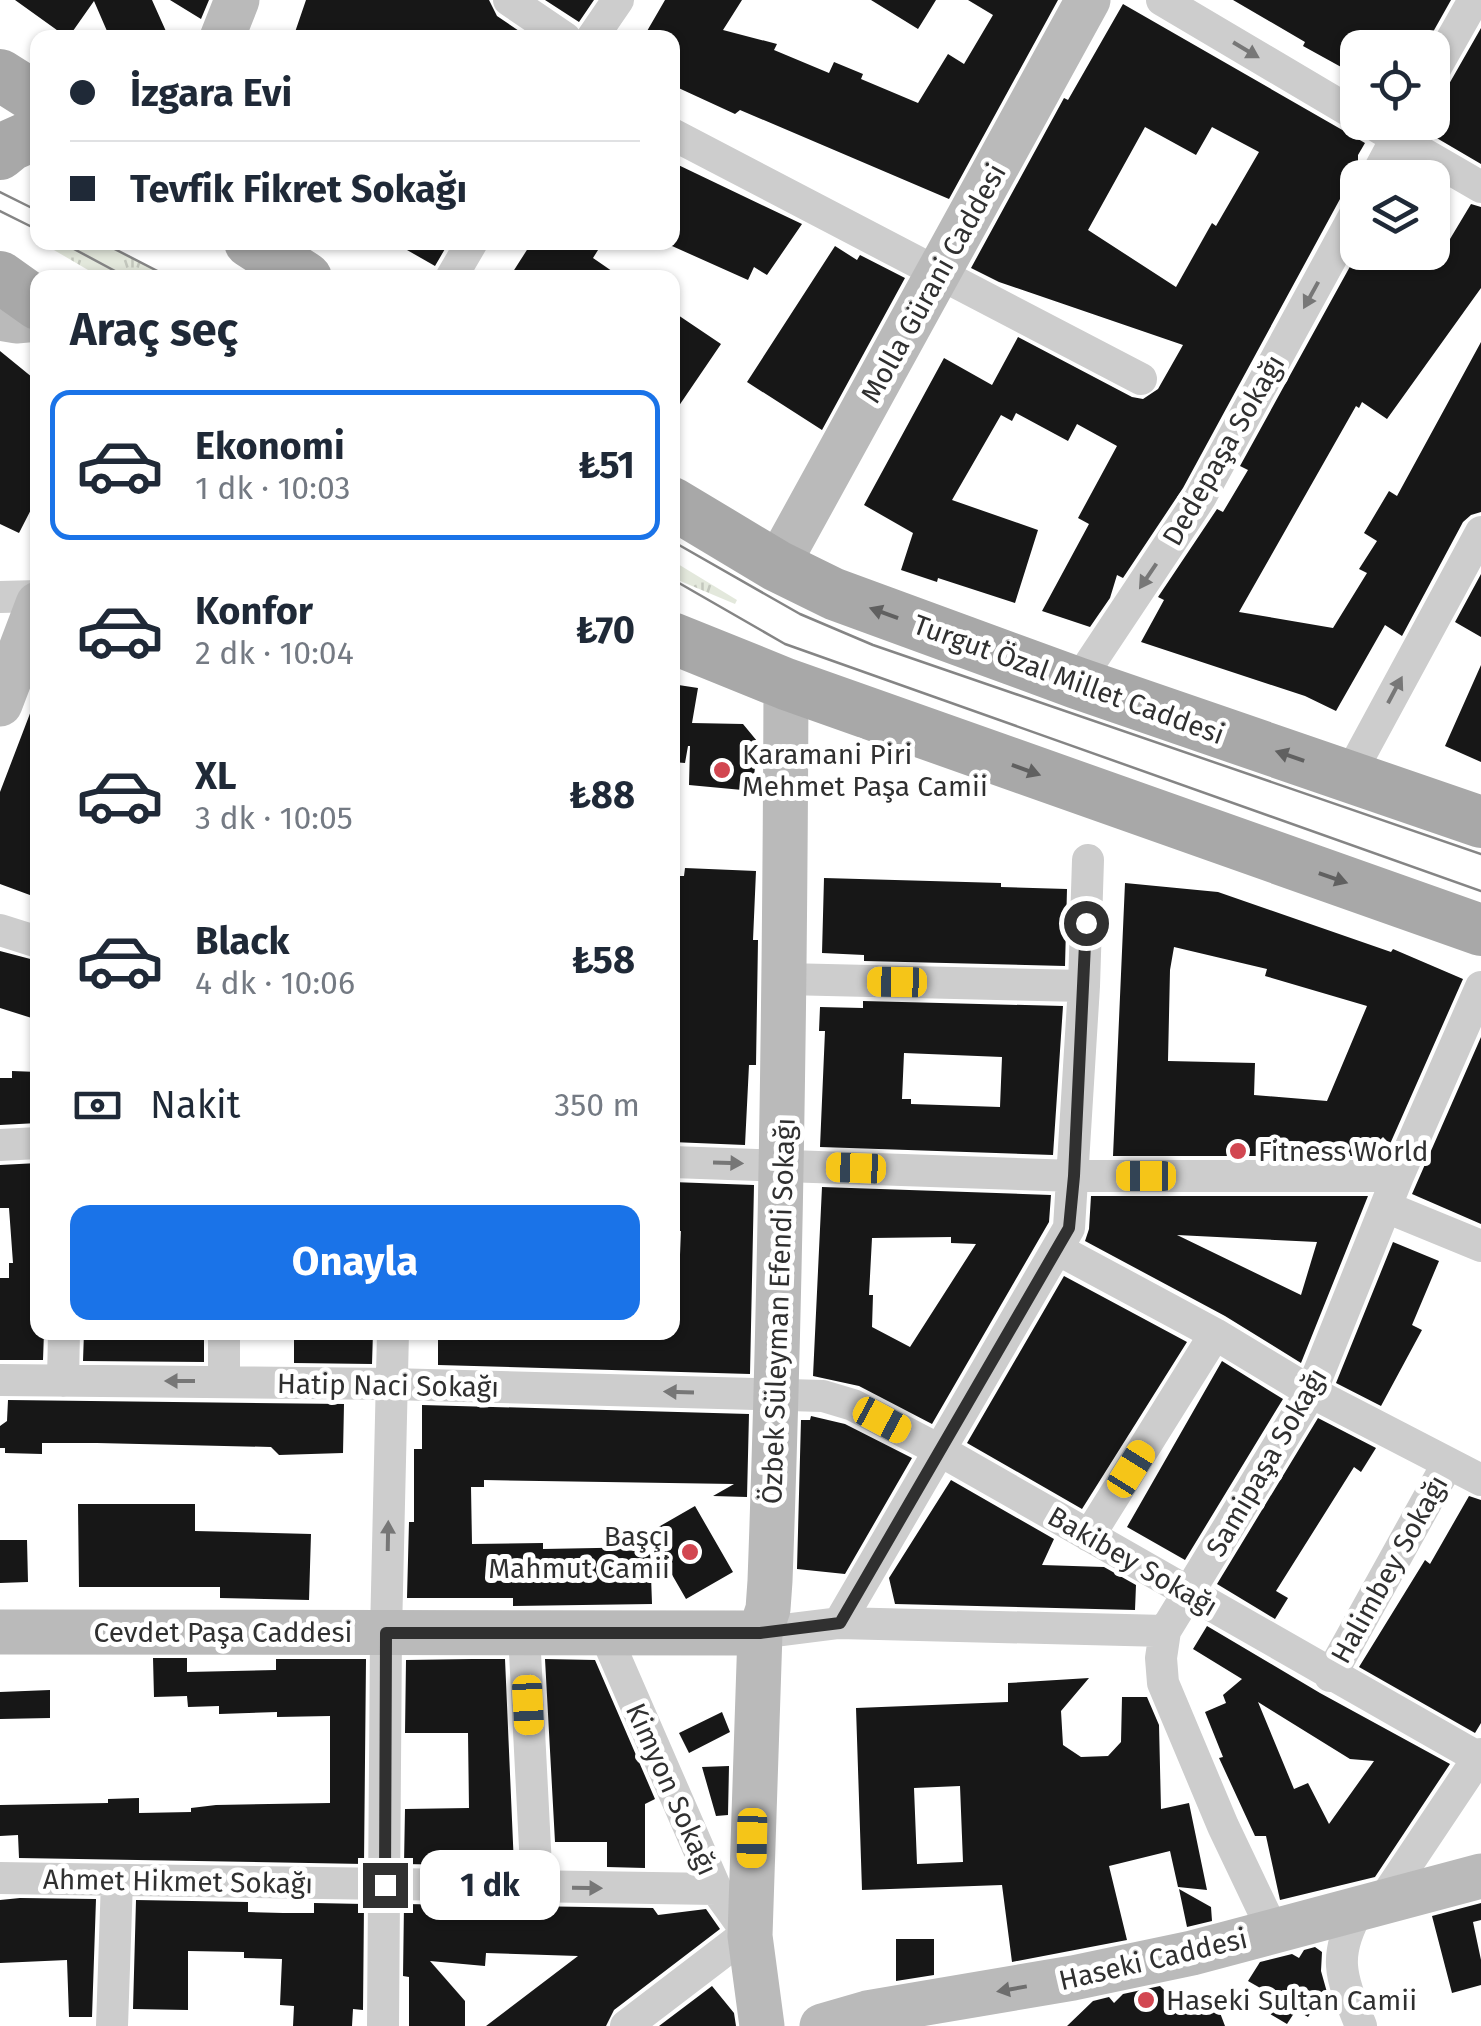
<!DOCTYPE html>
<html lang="tr">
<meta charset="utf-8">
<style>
body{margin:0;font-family:"Fira Sans",sans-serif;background:#f6f6f7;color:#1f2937;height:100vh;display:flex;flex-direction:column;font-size:38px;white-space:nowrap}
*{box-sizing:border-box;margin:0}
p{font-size:32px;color:#747a83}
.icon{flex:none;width:55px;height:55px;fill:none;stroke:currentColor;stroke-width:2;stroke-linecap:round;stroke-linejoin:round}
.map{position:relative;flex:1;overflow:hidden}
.panel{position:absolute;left:30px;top:270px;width:650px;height:1070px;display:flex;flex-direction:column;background:#fff;border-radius:20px;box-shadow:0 2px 8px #0004}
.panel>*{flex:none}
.guide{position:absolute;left:30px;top:30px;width:650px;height:220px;border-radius:20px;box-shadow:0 2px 8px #0004;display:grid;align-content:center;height:220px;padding:0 40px;background:#fff}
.controls{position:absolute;left:1340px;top:30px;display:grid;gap:20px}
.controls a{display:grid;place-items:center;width:110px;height:110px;border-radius:20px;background:#fff;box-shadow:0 2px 8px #0004;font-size:50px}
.end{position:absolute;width:45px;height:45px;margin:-22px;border:12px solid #303030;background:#fff;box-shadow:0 0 0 5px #fff}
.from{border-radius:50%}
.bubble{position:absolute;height:70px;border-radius:20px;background:#fff;box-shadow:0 2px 8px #0004;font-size:32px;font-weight:700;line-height:70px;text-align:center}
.car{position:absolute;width:30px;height:60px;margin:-30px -15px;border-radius:12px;box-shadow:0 0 8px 2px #0007;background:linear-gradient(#f5c518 24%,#345 0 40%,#f5c518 0 76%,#345 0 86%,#f5c518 0)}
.guide b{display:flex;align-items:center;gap:35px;height:95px;font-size:38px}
.guide b+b{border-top:2px solid #e0e1e3}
.guide i{width:25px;height:25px;background:#1f2937}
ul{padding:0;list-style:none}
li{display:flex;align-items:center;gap:30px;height:150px;margin:0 20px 15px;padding:0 20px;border:5px solid transparent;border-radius:20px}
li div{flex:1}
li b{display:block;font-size:38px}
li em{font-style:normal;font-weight:700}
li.active{border-color:#1a73e8}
li>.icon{width:90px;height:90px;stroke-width:1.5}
h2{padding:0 40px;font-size:45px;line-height:120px}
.pay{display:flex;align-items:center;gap:25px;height:110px;padding:0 40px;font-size:38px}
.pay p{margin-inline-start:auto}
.cta{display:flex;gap:20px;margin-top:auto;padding:20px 40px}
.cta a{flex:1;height:115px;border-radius:20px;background:#1a73e8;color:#fff;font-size:40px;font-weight:700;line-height:115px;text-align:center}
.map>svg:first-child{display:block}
.grass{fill:url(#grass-tufts)}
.building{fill:#171717;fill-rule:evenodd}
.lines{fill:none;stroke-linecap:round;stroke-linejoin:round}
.street{stroke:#cdcdcd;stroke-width:32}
.secondary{stroke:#bababa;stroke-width:45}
.primary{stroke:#a8a8a8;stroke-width:52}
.tram{stroke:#858585;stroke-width:2.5}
.oneway{fill:#777}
.oneway2{fill:#606060}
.oneway3{fill:#6e6e6e}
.route{stroke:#303030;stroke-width:12}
.poi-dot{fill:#d24751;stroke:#fff;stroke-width:4}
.labels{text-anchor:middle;stroke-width:10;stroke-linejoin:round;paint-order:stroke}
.street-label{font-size:28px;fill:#303030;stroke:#fff}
.poi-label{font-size:28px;fill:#303030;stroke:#fff;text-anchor:start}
</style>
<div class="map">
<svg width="1481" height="2026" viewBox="0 0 1481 2026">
<defs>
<pattern id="grass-tufts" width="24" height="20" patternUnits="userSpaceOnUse" patternTransform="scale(2.5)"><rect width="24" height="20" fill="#e3e8dc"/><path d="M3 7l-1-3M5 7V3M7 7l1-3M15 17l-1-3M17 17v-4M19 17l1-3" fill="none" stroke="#c3c7bd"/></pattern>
</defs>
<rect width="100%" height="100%" fill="#fff"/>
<path class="grass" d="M42 243H101L172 277H100Z
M673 561 737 600 735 604 673 578Z"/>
<path class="building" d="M15 0H152L169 38H110L94 1 68 38Z
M170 0H209L201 19Z
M306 0H489L497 16 522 33 519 38H293Z
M545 0H594L579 22Z
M665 0H742L723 30 777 44 774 50 829 73 834 62 863 74 861 79 918 103 948 54 964 64 993 15 968 0H1058L949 199 740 110 735 114 672 85V38H643Z
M871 0H936L918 29Z
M1233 0H1451L1424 48H1358V92L1345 85 1352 73 1303 46 1305 42Z
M1123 4 1365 143 1358 155V189L1347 193 1340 199 1183 488 1123 578 1117 575 1110 598 1090 627 1042 611 1089 524 1078 518 1117 446 1077 424 1068 441 1016 413 1012 421 1001 415 952 500 1038 530 1015 603 938 578 937 582 901 570 913 533 864 505 944 358 992 385 1018 337 1132 397 1143 399 1158 389 1183 345 999 282 971 268 1064 98 1068 100ZM1145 127 1196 155 1212 127 1259 152 1216 226 1212 223 1176 287 1088 230Z
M1481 28V164L1423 130 1425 122H1432V105L1449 84Z
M672 162 802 224 767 275 754 267 748 280 672 246Z
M1471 204 1481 207V288L1387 419 1362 402 1359 408 1356 406 1239 612 1333 628 1367 573 1359 569 1377 541 1364 533 1389 491 1397 496 1481 342V512L1471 515 1463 522 1402 636 1385 625 1336 711 1305 696 1141 642 1164 600 1158 597 1217 509 1223 512 1248 470 1240 466 1358 252H1432V229L1450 239Z
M393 242H449L435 266Z
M532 242H603L593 258 622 278H509Z
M835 246 857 260 860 255 905 278 822 430 747 382Z
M672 311 721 344 672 416Z
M0 351 38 382V496L19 533 0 524Z
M1481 574V637L1455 622Z
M1481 665V762L1445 746Z
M672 684 698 688 692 723 743 724 757 741 753 791 689 785 690 746H688L685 763 672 762Z
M34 703H38V898L0 884V792Z
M685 868 756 871 753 940H758L756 1065H749L745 1145 672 1142V876H684Z
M824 878 1001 883V887L1067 889 1065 966 864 961V955L822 953Z
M1125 883 1218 892 1391 952 1393 949 1463 979 1390 1144 1383 1137 1363 1156H1113ZM1174 947 1267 969 1265 976 1367 1006 1327 1101 1254 1095 1255 1063 1168 1061 1170 970Z
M0 951 38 961V1020L0 1008Z
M863 1001 1063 1006 1053 1155 820 1147 825 1031H819L820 1007 863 1008ZM904 1053 1002 1057 1000 1107 911 1104V1099H902Z
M1481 1037V1224L1412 1194Z
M12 1071 38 1072V1123L0 1125V1078H12Z
M38 1163V1332H44L43 1360H0V1278H9V1263H13L9 1208H0V1165Z
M672 1182 754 1185 750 1374 438 1365V1332H672V1327H677L681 1231H672Z
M822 1187 1051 1195 1049 1222 932 1424 859 1386 813 1376ZM951 1237V1243L976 1244 910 1347 872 1327 873 1295H869L872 1238Z
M1091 1196H1368L1301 1363 1225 1316 1085 1241 1089 1229ZM1177 1235 1317 1242 1301 1295Z
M1393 1242 1439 1261 1412 1325 1422 1330 1381 1406 1336 1383Z
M1064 1276 1187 1342 1082 1509 967 1443Z
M84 1332H204V1362L83 1361Z
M294 1332H373L372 1364 294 1363Z
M1222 1361 1283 1399 1185 1560 1127 1527Z
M8 1400 344 1404 343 1453 279 1455 271 1447 97 1443H42V1454L5 1453V1448H0V1426L7 1421Z
M422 1405 749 1414 747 1497 713 1496 734 1484 484 1480V1487H471L472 1544 543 1543V1549L650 1547 652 1604 513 1606V1598H407L409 1522H414V1449H422Z
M811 1416 845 1424 912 1458 845 1574 797 1569 801 1420H810Z
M1318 1418 1376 1448 1361 1472 1354 1467 1276 1591 1288 1598 1275 1619 1217 1584Z
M951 1480 1054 1539 1042 1565 1104 1567 1136 1585 1135 1610 895 1604 889 1578Z
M1469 1496 1481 1500V1723L1475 1733 1359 1667 1425 1560 1430 1564Z
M78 1504H195V1531L311 1534 309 1600 220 1598V1587H79Z
M695 1506 733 1572 686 1599 648 1533Z
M0 1540H27L28 1582 0 1583Z
M1207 1626 1320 1693 1450 1764 1375 1877 1280 1900 1266 1836H1255L1219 1758 1223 1757 1205 1712 1226 1703 1223 1695 1242 1679 1193 1649ZM1258 1702 1350 1759 1374 1761 1329 1824 1308 1783 1294 1789Z
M153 1658H187V1672L276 1670V1659H366L364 1864 19 1858 18 1835 0 1836V1805L108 1803V1799L139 1798V1813L191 1812V1808L216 1805 330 1803V1716L277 1717V1712L219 1714V1706L188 1707 187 1696 154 1697Z
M472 1659H505L514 1866 404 1864 405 1809 469 1808 468 1733H405L406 1660Z
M545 1659 595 1660 655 1799 645 1804V1868L607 1867V1842H555Z
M1089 1678 1061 1711 1063 1745 1081 1757 1108 1756 1121 1742 1122 1697H1147L1159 1725 1161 1809 1189 1803 1207 1890 1178 1887 1170 1851 1109 1866 1127 1940 1012 1962 1002 1885 862 1890 856 1708 1008 1702V1683ZM960 1786 963 1862 917 1864 914 1788Z
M50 1690V1718L0 1719V1692Z
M722 1712 730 1732 689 1753 679 1733Z
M729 1766 728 1815 716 1816 702 1767Z
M1179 1889 1211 1907 1212 1921 1187 1927Z
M20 1898 96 1899 92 2017H69L67 1960 0 1963V1900Z
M136 1900 248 1902V1912L283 1913H314V1903L364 1904 363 2010 353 2009 352 2026H293L294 2006 280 2005 282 1959 244 1958V1952L188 1951V2010L133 2009Z
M1481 1903V1920L1473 1922 1481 1960V1985L1452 1993 1432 1916Z
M404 1904 653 1908 658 1915 706 1909 720 1929 614 2010 606 2026H486L578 1956 486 1953 485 1966 430 1961 465 2001V2026H409V1977L403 1976Z
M896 1939H934V1975L896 1981Z
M1315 1947 1322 1952 1321 1971 1330 2003 1325 2012 1315 2006 1308 2017 1296 2010 1287 2024 1260 2008 1269 1993 1248 1981 1260 1962 1292 1954 1299 1958 1304 1950Z
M712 1986 734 2013 736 2026H659Z
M1160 1986 1183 2009 1214 1997 1225 2026H1067L1093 2001 1109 1997 1114 2003 1123 1994Z"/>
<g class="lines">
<path class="street" d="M509 0 565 38
M1162 0 1358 116
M592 38 618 0
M1432 74 1474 0
M1369 122 1481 187
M672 134 1141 379
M1375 178 1405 122
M451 278 472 242
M0 597 38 596
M1077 683 1200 498 1358 209
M1349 776 1481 532
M0 930 38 942
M785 979 1084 986
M0 1145 38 1143
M672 1162 1074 1176H1398
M1386 1207 1481 1246
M1059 1250 1215 1334 1311 1392 1481 1480
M0 1380 391 1384 823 1396 853 1405 941 1451 1479 1758
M63 1381 64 1332
M224 1381V1332
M1089 1536 1215 1334
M839 1623 1069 1228 1084 986 1088 860
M524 1633 537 1887
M760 1633 839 1623 1165 1631
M605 1634 716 1889 750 1936 736 1942 626 2026
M1330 1676 1448 1463
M0 1878 716 1889
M1382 1902 1481 1754
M1358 1911C1331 1958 1342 1979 1361 2026
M1273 1931 1223 1826 1163 1683 1161 1658 1165 1631 1311 1392 1398 1176 1481 987
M112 2026 117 1880
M383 2026 386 1633 393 1332"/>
<path class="secondary" d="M222 38 237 0
M0 318 16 321 38 319
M777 566 1088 0
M0 704 38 604
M0 1632 760 1633
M762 2026 750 1936 760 1633 768 1609 770 1581C781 1282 785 983 786 684
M822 2026 867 2013 1073 1978 1192 1953 1481 1876"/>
<path class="primary" d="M0 75 38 99
M0 154 11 145 38 133
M250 242 306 278
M0 277 38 304
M672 503 777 566 834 594 1077 683 1481 822
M672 638 786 684 1481 930"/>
<path class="tram" d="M0 192 38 211
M0 211 38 230
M61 242 128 278
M101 242 171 278
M672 541 800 614 873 645 1481 854
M672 579 785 644 1481 891"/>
</g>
<defs><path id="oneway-solid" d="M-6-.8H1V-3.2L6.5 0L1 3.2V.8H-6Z" transform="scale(2.5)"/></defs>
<g class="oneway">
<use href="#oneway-solid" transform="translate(1246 50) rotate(31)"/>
<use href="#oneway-solid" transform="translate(1311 295) rotate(119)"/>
<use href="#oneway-solid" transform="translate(1148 576) rotate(124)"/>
<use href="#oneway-solid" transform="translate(1395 690) rotate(-62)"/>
<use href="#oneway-solid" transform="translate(728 1163) rotate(2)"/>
<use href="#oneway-solid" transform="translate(180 1381) rotate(180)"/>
<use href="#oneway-solid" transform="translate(679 1392) rotate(-178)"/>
<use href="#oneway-solid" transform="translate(388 1536) rotate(-89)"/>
<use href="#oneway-solid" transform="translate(587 1888) rotate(1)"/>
</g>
<g class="oneway2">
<use href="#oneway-solid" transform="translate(884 613) rotate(-160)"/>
<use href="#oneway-solid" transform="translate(1290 756) rotate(-161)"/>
<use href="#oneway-solid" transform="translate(1026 770) rotate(20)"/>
<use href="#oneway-solid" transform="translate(1333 878) rotate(19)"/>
</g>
<use class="oneway3" href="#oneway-solid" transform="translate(1012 1989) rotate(170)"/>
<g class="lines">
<path class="route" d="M385 1885 386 1633H760L840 1623 1069 1228 1074 1176 1086 923"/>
</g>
<g class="poi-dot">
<circle cx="722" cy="770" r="10"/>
<circle cx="1238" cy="1151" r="10"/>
<circle cx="690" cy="1552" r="10"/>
<circle cx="1146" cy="2000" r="10"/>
</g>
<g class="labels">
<g class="street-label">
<text transform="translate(933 283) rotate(-61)" y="10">Molla Gürani Caddesi</text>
<text transform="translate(1223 450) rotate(-60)" y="10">Dedepaşa Sokağı</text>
<text transform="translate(1069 679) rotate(20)" y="10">Turgut Özal Millet Caddesi</text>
<text transform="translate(778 1311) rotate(-88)" y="10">Özbek Süleyman Efendi Sokağı</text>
<text transform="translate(388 1385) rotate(1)" y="10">Hatip Naci Sokağı</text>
<text transform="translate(1266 1462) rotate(-60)" y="10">Samipaşa Sokağı</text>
<text transform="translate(1133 1561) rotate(30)" y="10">Bakibey Sokağı</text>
<text transform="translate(1389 1569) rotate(-61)" y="10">Halimbey Sokağı</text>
<text x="223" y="1642">Cevdet Paşa Caddesi</text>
<text transform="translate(672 1789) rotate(66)" y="10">Kimyon Sokağı</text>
<text transform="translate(178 1881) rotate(1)" y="10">Ahmet Hikmet Sokağı</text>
<text transform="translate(1153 1959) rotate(-13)" y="10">Haseki Caddesi</text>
</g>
<g class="poi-label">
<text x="742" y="764">Karamani Piri<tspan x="742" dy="32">Mehmet Paşa Camii</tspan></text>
<text x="1258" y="1161">Fitness World</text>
<text x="670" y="1546" text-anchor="end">Başçı<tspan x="670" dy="32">Mahmut Camii</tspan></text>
<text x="1166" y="2010">Haseki Sultan Camii</text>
</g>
</g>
</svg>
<div class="controls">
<a><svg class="icon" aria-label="locate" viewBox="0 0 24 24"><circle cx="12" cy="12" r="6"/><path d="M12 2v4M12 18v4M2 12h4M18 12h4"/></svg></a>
<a><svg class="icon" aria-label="layers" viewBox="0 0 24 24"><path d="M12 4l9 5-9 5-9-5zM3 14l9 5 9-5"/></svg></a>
</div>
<i class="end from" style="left:1086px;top:923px"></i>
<i class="end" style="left:385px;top:1885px"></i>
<div class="bubble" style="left:420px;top:1850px;width:140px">1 dk</div>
<i class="car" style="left:897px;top:982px;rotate:271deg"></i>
<i class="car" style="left:856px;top:1168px;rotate:272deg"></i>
<i class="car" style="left:1146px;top:1176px;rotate:270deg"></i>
<i class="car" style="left:882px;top:1420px;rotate:118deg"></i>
<i class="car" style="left:1131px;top:1469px;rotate:32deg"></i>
<i class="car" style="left:528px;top:1705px;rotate:177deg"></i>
<i class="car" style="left:752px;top:1838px;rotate:181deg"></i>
<div class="guide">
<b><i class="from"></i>İzgara Evi</b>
<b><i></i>Tevfik Fikret Sokağı</b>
</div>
<section class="panel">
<h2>Araç seç</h2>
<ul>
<li class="active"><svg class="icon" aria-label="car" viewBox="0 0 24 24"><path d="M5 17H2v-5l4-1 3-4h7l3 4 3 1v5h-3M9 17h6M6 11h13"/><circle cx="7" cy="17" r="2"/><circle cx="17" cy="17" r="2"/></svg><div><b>Ekonomi</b><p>1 dk · 10:03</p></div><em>₺51</em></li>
<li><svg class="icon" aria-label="car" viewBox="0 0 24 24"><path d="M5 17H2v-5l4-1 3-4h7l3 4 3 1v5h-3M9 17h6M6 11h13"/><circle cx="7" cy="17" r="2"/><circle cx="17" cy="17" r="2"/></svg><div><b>Konfor</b><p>2 dk · 10:04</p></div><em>₺70</em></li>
<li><svg class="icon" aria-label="car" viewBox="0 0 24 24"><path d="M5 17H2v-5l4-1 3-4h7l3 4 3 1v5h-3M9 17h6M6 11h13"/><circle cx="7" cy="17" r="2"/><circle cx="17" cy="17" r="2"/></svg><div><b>XL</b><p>3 dk · 10:05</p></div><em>₺88</em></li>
<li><svg class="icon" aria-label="car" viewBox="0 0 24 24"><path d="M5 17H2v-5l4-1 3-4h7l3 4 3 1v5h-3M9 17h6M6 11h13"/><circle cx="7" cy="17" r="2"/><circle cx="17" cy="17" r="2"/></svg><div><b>Black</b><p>4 dk · 10:06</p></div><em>₺58</em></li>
</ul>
<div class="pay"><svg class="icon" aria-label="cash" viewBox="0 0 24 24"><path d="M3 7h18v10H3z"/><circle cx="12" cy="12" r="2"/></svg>Nakit<p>350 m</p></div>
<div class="cta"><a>Onayla</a></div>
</section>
</div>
